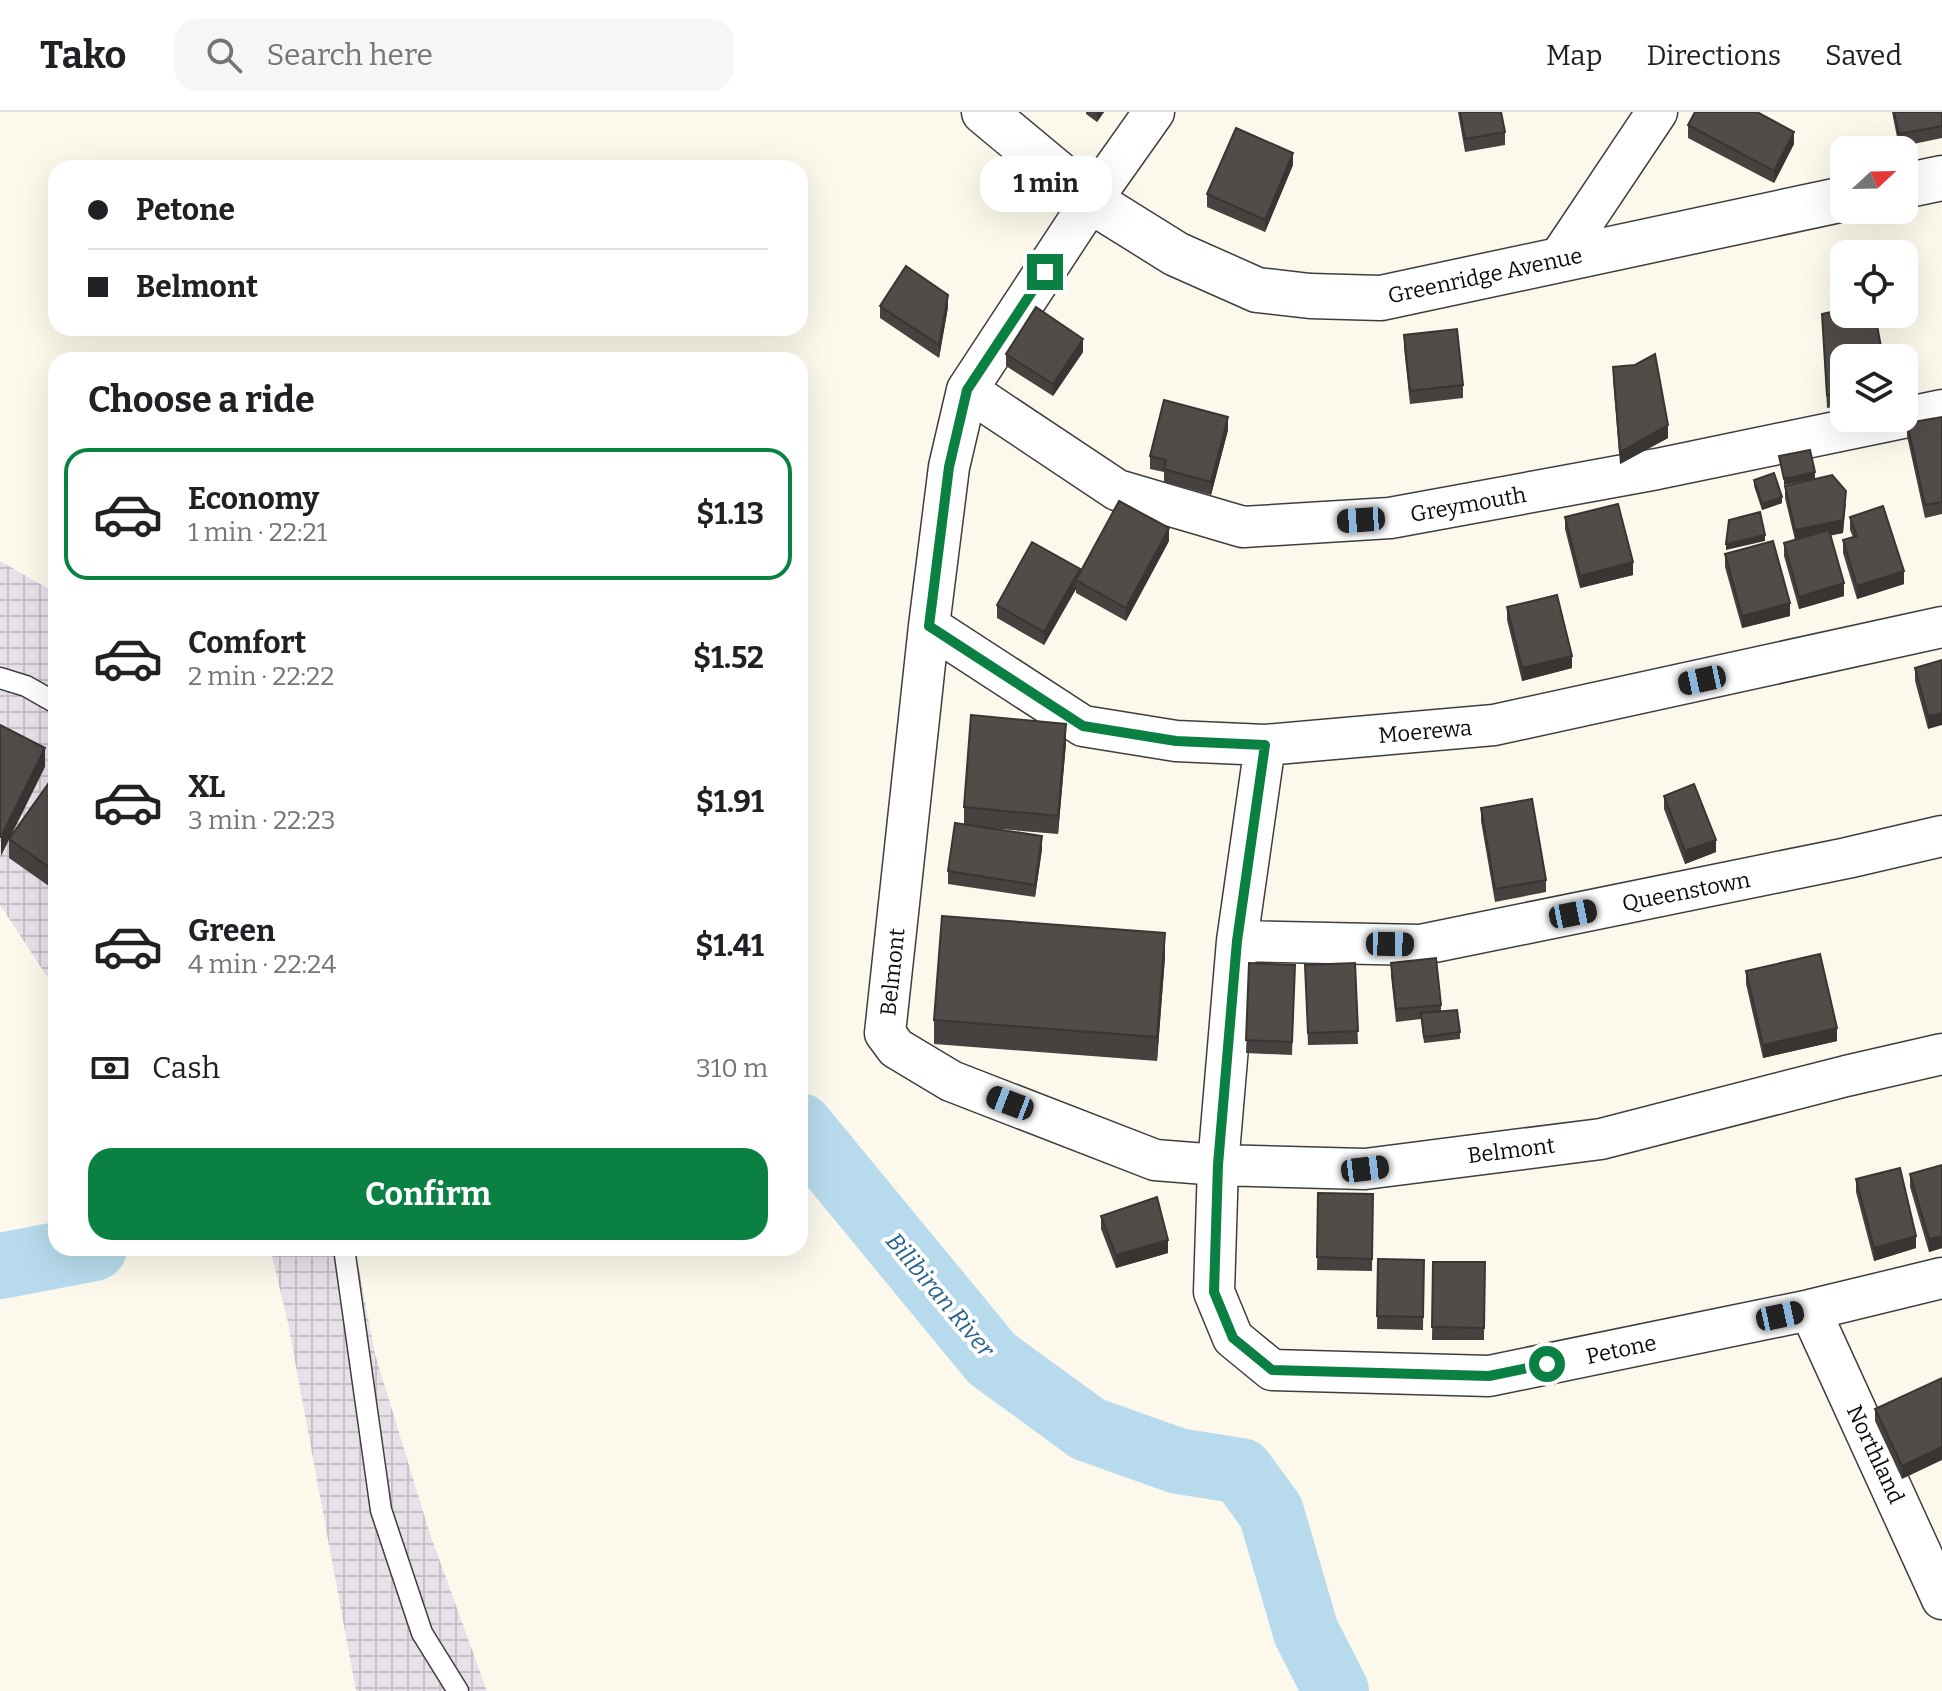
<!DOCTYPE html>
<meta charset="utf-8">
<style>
body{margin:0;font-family:Bitter,serif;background:#f6f6f6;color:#202124;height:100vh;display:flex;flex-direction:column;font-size:30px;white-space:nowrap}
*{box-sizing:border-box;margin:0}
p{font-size:26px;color:#757577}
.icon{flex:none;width:44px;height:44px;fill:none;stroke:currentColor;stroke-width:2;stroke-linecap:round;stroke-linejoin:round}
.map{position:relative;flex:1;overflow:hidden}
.drawer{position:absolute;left:48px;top:240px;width:760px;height:904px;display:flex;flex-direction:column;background:#fff;border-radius:24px;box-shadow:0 8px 32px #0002}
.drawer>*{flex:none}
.banner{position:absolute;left:48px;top:48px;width:760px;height:176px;border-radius:24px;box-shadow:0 8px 32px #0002;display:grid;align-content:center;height:176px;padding:0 40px;background:#fff}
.needle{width:52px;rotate:68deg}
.tools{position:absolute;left:1830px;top:24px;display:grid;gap:16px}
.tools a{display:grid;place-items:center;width:88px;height:88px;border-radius:16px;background:#fff;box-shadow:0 8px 32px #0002;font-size:40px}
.end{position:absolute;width:36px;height:36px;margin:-18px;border:10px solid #0b8043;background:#fff;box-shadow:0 0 0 4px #fff}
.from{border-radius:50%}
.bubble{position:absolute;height:56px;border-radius:24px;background:#fff;box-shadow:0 8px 32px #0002;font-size:26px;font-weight:700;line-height:56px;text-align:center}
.car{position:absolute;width:24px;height:48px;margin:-24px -12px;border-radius:10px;box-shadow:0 0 6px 2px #0007;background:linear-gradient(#222 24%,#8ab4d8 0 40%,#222 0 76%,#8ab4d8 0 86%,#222 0)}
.banner b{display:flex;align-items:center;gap:28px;height:76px;font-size:30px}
.banner b+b{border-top:2px solid #e0e0e0}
.banner i{width:20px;height:20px;background:#202124}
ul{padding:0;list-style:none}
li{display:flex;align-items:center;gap:24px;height:132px;margin:0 16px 12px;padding:0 24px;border:4px solid transparent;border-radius:24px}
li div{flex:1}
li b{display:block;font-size:30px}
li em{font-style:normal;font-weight:700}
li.selected{border-color:#0b8043}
li>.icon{width:72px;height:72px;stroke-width:1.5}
h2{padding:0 40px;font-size:36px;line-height:96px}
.pay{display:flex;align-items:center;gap:20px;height:88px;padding:0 40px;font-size:30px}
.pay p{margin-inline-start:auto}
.cta{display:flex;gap:16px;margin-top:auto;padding:16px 40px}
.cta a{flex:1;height:92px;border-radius:24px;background:#0b8043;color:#fff;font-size:32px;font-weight:700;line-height:92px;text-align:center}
header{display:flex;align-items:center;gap:48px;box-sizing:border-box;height:112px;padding:0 40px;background:#fff;border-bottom:2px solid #e0e0e0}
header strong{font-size:38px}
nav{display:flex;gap:44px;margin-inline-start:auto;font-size:28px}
.search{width:560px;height:72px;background:#f6f6f6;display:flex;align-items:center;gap:20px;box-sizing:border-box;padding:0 28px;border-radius:24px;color:#757577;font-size:30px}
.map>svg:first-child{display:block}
.industrial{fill:url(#industrial-grid)}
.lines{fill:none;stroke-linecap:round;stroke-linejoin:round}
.river{stroke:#b7dbed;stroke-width:66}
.service-casing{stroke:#3e3e3e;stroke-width:23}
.minor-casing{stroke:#3e3e3e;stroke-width:43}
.tertiary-casing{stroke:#3e3e3e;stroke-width:47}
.service{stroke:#fff;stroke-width:20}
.minor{stroke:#fff;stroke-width:40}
.tertiary{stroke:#fff;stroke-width:44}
.wall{fill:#47413f}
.shaded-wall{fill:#393533}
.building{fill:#524c49;stroke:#393533;stroke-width:2}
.route{stroke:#0b8043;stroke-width:10}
.labels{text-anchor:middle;stroke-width:8;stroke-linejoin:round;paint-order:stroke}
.street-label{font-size:22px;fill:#0b0b0b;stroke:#fff}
.water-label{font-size:24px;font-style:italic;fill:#26638c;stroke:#fff}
</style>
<header>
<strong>Tako</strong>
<div class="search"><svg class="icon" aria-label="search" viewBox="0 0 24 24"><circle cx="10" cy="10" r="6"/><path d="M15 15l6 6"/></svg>Search here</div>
<nav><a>Map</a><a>Directions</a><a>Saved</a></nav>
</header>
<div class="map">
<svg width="1942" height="1579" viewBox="0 0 1942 1579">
<defs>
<pattern id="industrial-grid" width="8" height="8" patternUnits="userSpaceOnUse" patternTransform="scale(2)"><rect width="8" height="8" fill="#e8e0e9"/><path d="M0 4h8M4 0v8" fill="none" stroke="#c6bfc6"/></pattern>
</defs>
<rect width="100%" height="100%" fill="#fcf9ec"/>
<path class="industrial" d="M0 449 56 481V872L48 866 0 793Z
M270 1136H355L375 1242 429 1419 487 1579H356L288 1211Z"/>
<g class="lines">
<path class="river" d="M800 1014 992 1247 1088 1317 1178 1349 1241 1359 1271 1400 1306 1520 1336 1579
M0 1154 94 1136"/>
<g class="service-casing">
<path id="service" d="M0 566 26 574 56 591
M344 1136 381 1398 422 1521 458 1579"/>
</g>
<g class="minor-casing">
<path id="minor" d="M1154 0 1091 89 967 278 949 355 929 514 885 921 896 936 951 969 1155 1048 1218 1053 1365 1057 1601 1027 1846 964 1942 942
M1558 148 1657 0
M967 278 1117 378 1243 415 1390 406 1657 357 1903 306
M1904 306 1942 298
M929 514 1083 614 1176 629 1265 633 1494 613 1942 515
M1265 633 1237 829 1218 1053 1214 1180 1233 1226 1272 1258 1489 1264 1810 1198 1942 1166
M1237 829 1420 833 1847 746 1942 724
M1810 1198 1942 1487"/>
</g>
<g class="tertiary-casing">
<path id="tertiary" d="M984 0 1091 89 1176 142 1257 178 1310 184 1381 186 1844 87
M1904 74 1942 66"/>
</g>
<use href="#service" class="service"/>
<use href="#minor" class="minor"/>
<use href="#tertiary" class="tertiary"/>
</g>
<path class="wall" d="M1086 0H1104L1097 10 1086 2Z
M1458 0H1501L1505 20V33L1465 40Z
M1892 0H1942V26L1899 35Z
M1688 13 1794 32 1774 71 1688 26Z
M1293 53 1265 120 1207 95V82Z
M880 194 948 195 939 246 880 206Z
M1822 202 1844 246V293L1827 296Z
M1404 223 1463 273V286L1410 292 1404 236Z
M1083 240 1053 284 1006 254V242Z
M1613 255 1668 326 1620 352 1613 267Z
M1942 305V402L1925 406 1907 324V311Z
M1228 318 1211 383 1164 370V360L1150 357V344Z
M1754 368 1782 391 1762 398 1754 374Z
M1785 374 1846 392 1843 421 1830 423 1844 484 1799 497 1784 444V431L1795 428 1785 386Z
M1565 405 1633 463 1580 476 1565 417Z
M1850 405 1904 472 1857 487 1843 441V428L1853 425 1850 418Z
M1169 429 1126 509 1076 481V477L1044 533 997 506V493L1080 461Z
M1725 442 1790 504 1742 516 1725 455Z
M1507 495 1572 556 1522 569 1507 508Z
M1942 548 1928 617 1915 569V556Z
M1066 631 1058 722 988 716 1042 737 1035 785 948 772V759L964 712V695Z
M56 661V779L9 746V727Z
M1664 684 1716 740 1685 752 1664 697Z
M1481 696 1546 768V780L1495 790 1481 709Z
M1165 845 1157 949 934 932V908Z
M1249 851 1295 853 1292 943 1246 941Z
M1355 851 1358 932 1308 933 1305 853Z
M1391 851 1441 893V899L1460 920V927L1424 931 1421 907 1396 910 1391 864Z
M1746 859 1837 929 1763 946 1746 872Z
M1942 1053V1136L1929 1140 1910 1075V1062Z
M1856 1067 1916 1136 1874 1149 1856 1080Z
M1318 1081 1373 1082 1372 1159 1317 1158Z
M1101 1104 1168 1141 1116 1156 1101 1117Z
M1378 1147 1424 1148 1423 1218 1377 1217Z
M1433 1150H1485L1484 1228H1432Z
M1942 1266 1902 1367 1875 1309V1297Z"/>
<path class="shaded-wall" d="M1097 0H1104L1097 10Z
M1794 20V32L1774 71V59Z
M1293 41V53L1265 120V108Z
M948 183V195L939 246V233Z
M1083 227V240L1053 284V272Z
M1228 305V318L1211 383V370Z
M1668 313V326L1620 352V340Z
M1815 360V367L1784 373V367Z
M1846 379 1843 421 1795 431V418Z
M1782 385V391L1762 398V392Z
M1169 416V429L1126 509V496Z
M1765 423V429L1726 438V432Z
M1633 450V463L1580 476V464Z
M1080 457V470L1076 468V477L1044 533V520Z
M1904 459V472L1857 487V474Z
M1844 471V484L1799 497V485Z
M1790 491V504L1742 516V504Z
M1572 544V556L1522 569V556Z
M1942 601V613L1928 617V604Z
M1066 612V631L1058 722V704Z
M45 636V655L1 744V725Z
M1042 724V737L1035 785V773Z
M1716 728V740L1685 752V739Z
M1165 821V845L1157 949V925Z
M1837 916V929L1763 946V933Z
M1916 1124V1136L1874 1149V1136Z
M1942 1124V1136L1929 1140V1127Z
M1168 1128V1141L1116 1156V1143Z
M1942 1335V1348L1902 1367V1354Z"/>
<path class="building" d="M1460 0H1501L1505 20 1465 27Z
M1695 0H1757L1794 20 1774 59 1688 13Z
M1894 0H1942V14L1899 22Z
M1236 16 1293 41 1265 108 1207 82Z
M906 154 948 183 939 233 880 194Z
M1036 195 1083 227 1053 272 1006 242Z
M1844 197V202H1875L1883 246H1844V280L1827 283 1822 202Z
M1457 217 1463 273 1410 279 1404 223Z
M1655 242 1668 313 1620 340 1613 255 1635 253Z
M1164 288 1228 305 1211 370 1164 357 1166 348 1150 344Z
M1942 305V390L1925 393 1907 311Z
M1810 338 1815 360 1784 367 1779 344Z
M1774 361 1782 385 1762 392 1754 368Z
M1832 363 1846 379 1843 408 1795 418 1785 374Z
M1119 389 1169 416 1126 496 1076 468Z
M1618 392 1633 450 1580 464 1565 405Z
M1883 394 1904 459 1857 474 1843 428 1857 424 1850 405Z
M1760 400 1765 423 1726 432 1729 408Z
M1829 418 1844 471 1799 485 1784 431Z
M1773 429 1790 491 1742 504 1725 442Z
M1032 430 1080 457 1044 520 997 493Z
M1557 483 1572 544 1522 556 1507 495Z
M1942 548V601L1928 604 1915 556Z
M971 603 1066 612 1058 704 964 695Z
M0 613 45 636 1 725H0Z
M56 661V760L9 727Z
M1694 672 1716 728 1685 739 1664 684Z
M1532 687 1546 768 1495 777 1481 696Z
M955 711 1042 724 1035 773 948 759Z
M942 804 1165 821 1157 925 934 908Z
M1820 842 1837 916 1763 933 1746 859Z
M1436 846 1441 893 1396 897 1391 851Z
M1249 851 1295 853 1292 930 1246 928Z
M1355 851 1358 919 1308 921 1305 853Z
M1457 898 1460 920 1424 925 1421 901Z
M1942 1053V1124L1929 1127 1910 1062Z
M1900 1056 1916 1124 1874 1136 1856 1067Z
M1318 1081 1373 1082 1372 1147 1317 1145Z
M1157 1085 1168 1128 1116 1143 1101 1104Z
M1378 1147 1424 1148 1423 1205 1377 1204Z
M1433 1150H1485L1484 1216 1432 1215Z
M1942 1266V1335L1902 1354 1875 1297Z"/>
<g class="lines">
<path class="route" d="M1045 160 967 278 949 355 929 514 1083 614 1176 629 1265 633 1237 829 1218 1053 1214 1180 1233 1226 1272 1258 1489 1264 1547 1252"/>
</g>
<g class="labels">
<g class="street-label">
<text transform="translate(1485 163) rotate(-12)" y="8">Greenridge Avenue</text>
<text transform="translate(1468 392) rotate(-10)" y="8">Greymouth</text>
<text transform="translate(1425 619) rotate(-5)" y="8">Moerewa</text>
<text transform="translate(1686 779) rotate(-11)" y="8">Queenstown</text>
<text transform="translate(892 860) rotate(-84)" y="8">Belmont</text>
<text transform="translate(1511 1038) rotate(-7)" y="8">Belmont</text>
<text transform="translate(1621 1237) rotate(-12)" y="8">Petone</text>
<text transform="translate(1876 1342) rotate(65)" y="8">Northland</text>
</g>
<g class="water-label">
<text transform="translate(940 1183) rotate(50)" y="8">Bilibiran River</text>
</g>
</g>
</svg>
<div class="tools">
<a><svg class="needle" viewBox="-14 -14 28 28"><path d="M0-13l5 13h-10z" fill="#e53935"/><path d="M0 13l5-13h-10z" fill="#757577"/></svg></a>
<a><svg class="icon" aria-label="locate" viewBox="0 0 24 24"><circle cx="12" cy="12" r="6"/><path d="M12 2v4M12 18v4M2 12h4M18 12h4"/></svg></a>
<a><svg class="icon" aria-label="layers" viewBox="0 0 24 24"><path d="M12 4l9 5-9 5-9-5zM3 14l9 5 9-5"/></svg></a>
</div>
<i class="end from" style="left:1547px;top:1252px"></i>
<i class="end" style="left:1045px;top:160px"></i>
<div class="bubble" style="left:980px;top:44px;width:132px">1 min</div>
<i class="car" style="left:1361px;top:408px;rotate:266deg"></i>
<i class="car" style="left:1702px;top:568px;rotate:258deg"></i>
<i class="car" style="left:1573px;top:802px;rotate:79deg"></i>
<i class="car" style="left:1390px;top:832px;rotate:91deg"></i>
<i class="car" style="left:1010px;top:991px;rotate:291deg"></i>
<i class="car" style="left:1365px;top:1057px;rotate:83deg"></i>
<i class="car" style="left:1780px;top:1204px;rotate:78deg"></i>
<div class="banner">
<b><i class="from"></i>Petone</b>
<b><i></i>Belmont</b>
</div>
<section class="drawer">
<h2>Choose a ride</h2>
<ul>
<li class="selected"><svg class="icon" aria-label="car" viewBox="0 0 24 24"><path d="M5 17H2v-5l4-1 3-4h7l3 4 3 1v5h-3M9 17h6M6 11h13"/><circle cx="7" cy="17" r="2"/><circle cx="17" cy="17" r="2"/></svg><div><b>Economy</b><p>1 min · 22:21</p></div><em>$1.13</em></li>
<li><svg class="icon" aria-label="car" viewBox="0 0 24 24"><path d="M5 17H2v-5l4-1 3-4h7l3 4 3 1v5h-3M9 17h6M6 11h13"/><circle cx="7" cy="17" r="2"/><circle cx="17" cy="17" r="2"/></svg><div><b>Comfort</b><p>2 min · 22:22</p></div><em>$1.52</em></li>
<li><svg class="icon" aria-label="car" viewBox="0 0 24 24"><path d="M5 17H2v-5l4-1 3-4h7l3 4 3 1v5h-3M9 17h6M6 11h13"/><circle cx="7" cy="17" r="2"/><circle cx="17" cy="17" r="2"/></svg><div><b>XL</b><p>3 min · 22:23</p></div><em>$1.91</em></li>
<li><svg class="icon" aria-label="car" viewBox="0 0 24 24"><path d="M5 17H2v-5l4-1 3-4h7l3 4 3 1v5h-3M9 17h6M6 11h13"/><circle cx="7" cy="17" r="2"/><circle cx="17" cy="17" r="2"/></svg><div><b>Green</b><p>4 min · 22:24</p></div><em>$1.41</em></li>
</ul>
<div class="pay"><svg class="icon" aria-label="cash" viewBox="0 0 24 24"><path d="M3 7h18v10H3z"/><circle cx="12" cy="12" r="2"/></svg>Cash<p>310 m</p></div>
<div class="cta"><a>Confirm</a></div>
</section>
</div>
